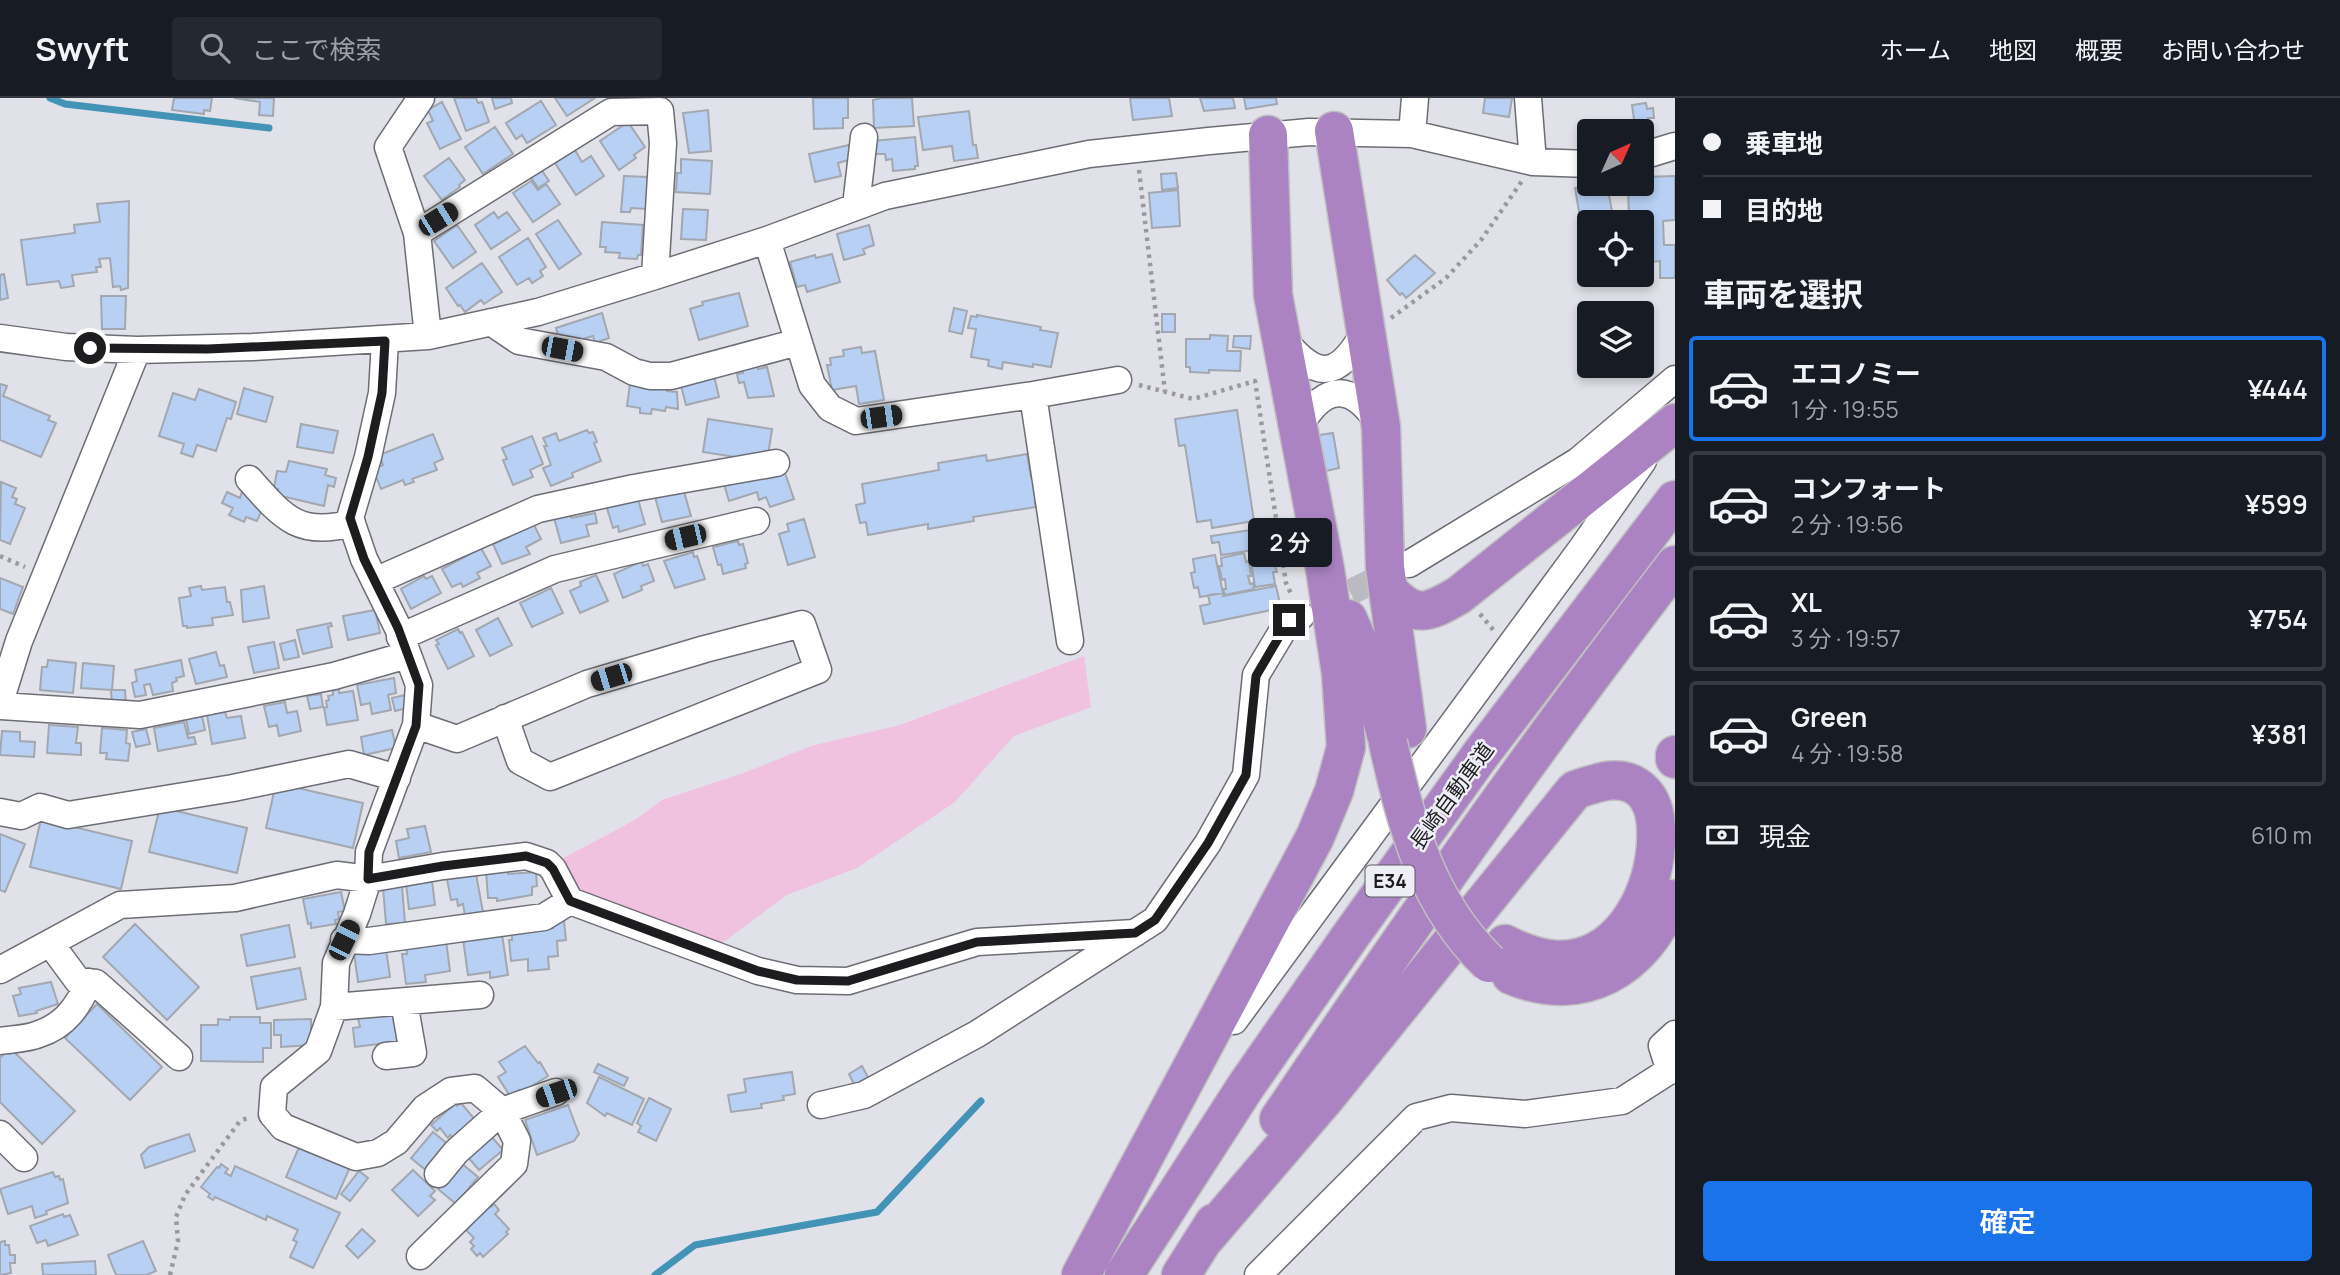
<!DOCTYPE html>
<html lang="ja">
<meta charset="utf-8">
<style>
body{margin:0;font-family:Manrope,"Noto Sans JP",sans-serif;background:#242831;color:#f1f3f6;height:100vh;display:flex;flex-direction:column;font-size:26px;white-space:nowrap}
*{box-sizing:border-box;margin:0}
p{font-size:23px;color:#9ea1a6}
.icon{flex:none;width:38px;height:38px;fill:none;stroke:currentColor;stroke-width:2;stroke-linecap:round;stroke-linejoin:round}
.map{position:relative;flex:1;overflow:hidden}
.side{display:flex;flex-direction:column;background:#171b24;width:665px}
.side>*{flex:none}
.guide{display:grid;align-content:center;height:154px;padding:0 28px;background:#171b24}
.needle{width:46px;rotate:45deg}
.tools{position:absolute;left:1577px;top:21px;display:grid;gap:14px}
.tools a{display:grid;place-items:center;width:77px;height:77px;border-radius:7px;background:#171b24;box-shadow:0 4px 10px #0003;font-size:35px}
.end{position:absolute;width:32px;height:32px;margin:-16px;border:9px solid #1d1d20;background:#fff;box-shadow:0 0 0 4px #fff}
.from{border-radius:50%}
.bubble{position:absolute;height:49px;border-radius:7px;background:#171b24;box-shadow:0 4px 10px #0003;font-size:23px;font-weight:600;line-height:49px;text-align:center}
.car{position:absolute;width:21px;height:42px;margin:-21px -10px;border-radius:9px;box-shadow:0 0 5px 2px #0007;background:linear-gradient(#222 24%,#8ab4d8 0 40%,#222 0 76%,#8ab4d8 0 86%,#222 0)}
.guide b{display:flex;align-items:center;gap:24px;height:66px;font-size:26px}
.guide b+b{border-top:2px solid #363941}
.guide i{width:18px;height:18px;background:#f1f3f6}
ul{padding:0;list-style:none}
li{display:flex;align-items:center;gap:21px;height:105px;margin:0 14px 10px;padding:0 14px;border:4px solid #363941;border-radius:7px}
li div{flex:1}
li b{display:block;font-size:26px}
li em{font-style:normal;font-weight:600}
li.current{border-color:#1a73e8}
li>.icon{width:63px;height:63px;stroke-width:1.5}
h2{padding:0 28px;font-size:32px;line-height:84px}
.pay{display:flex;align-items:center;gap:18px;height:77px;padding:0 28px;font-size:26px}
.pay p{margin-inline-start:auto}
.action{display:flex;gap:14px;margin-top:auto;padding:14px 28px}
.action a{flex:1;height:80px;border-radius:7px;background:#1a73e8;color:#fff;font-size:28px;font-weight:600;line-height:80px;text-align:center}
header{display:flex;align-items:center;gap:42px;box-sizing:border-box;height:98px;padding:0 35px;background:#171b24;border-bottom:2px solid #363941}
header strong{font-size:33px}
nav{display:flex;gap:38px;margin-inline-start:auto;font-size:24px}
.search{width:490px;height:63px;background:#242831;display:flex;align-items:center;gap:18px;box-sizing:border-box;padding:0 24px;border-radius:7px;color:#9ea1a6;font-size:26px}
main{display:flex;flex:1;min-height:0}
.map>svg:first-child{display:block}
.green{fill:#f1c1e0}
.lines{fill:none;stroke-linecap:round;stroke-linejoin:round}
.stream{stroke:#4393b7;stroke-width:7}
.building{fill:#b7d0f4;stroke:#a3a7af;stroke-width:2}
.minor-tunnel{stroke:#babac1;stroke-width:26;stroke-dasharray:26 13;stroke-linecap:butt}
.minor-casing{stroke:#6d6d75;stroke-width:29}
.highway-casing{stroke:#c0c0c1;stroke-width:41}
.path{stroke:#99999f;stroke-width:4.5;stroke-dasharray:3.5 5;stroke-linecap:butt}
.minor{stroke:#fff;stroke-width:26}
.highway{stroke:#ab83c3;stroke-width:38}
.highway-bridge-casing{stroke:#c0c0c1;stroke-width:41;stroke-linecap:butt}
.highway-bridge{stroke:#ab83c3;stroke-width:38}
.route{stroke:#1d1d20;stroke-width:9}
.labels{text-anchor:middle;stroke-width:5;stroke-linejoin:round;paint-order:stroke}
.shield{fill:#eeeef7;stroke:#5c5c60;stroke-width:2}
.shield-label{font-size:19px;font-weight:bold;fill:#1d1d20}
.street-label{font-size:21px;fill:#1d1d20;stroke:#eeeef7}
</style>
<header>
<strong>Swyft</strong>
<div class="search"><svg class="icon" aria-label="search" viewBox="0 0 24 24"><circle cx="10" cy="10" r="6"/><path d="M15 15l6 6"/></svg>ここで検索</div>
<nav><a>ホーム</a><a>地図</a><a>概要</a><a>お問い合わせ</a></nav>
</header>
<main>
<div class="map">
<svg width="1675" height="1177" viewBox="0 0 1675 1177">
<rect width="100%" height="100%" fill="#e1e1e9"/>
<path class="green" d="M1084 558 1091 609 1014 638 955 704 857 770 787 797 717 849 586 809 556 764 635 722 662 702 744 675 811 648 900 627Z"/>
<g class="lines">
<path class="stream" d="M50 0 65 6 269 30
M655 1177 695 1147 877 1114 981 1003"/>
</g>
<path class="building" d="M174 0H212L210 13 204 12V16L172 12Z
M234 0H274L273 18 259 17 260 4Z
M454 0H476L478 5 482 4 489 24 466 33Z
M492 0H511L512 5 495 11Z
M555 0H595L567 18Z
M813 0H848V20H843V30L814 31Z
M882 0H912L914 28 874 30 873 2Z
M1130 0H1169L1172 18 1133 22Z
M1200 0H1233L1235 10 1204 13Z
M1244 0H1276L1277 6 1246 11Z
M1485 0H1512L1509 19 1483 15Z
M541 3 556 27 527 45 522 37 516 41 506 25Z
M442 4 461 41 440 51 427 25 433 23 428 12Z
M1646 5 1647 11 1653 10 1654 20H1648L1649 26 1635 28 1632 7Z
M708 12 711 53 689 55 683 15Z
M969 13 973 47H976L978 60 954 63 952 48 923 52 918 19Z
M628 24 645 49 634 57 636 60 619 72 600 43Z
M495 29 513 56 483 76 465 49Z
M915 39 918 68H915V71L893 73 892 61 886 62 885 56H874L873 43Z
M849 47 852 61 838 65 841 78 815 84 809 56Z
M575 52 582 64 591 58 604 78 576 97 555 65Z
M449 60 465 82 459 87 460 89 442 102 424 78Z
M681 61 712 63 710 96 676 94 677 75H681Z
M541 71 549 83 538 90 530 78Z
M1176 75 1178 90 1162 92 1161 76Z
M624 78 648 79 646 111 631 110 630 114H621Z
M1675 78V122L1663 123 1664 147H1675V180H1660V163L1649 164 1650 179 1628 180V177H1642V124L1629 122 1628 86H1642V79Z
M531 83 538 92 546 86 560 106 533 124 513 95Z
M1595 87 1597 94 1608 92 1613 119 1581 125 1575 90Z
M1178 92 1180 128 1152 130 1149 95Z
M129 103 128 190 121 192 120 188 113 189 110 160 99 161 101 169H96L97 174 72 177 74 188 61 190 59 183 27 187 21 142 75 135 74 127 100 124 97 106Z
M683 111 708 112 706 142 681 141Z
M494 114 498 120 507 114 520 132 491 151 475 127Z
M558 122 581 156 559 171 536 136Z
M602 124 643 127 641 157H638L637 161 619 160 620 155 605 154 606 149H600Z
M457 127 476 154 453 170 434 143Z
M869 127 874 147 863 151 865 156 844 162 837 136Z
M528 140 546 169 540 173 543 178 532 185 529 180 517 187 499 159Z
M832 156 840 184 807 194 805 187 797 189 790 164 815 157 816 160Z
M1415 157 1435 175 1406 200 1402 195 1400 197 1387 182Z
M482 165 502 194 484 206 481 202 465 214 460 207 458 208 446 190Z
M4 176 8 200 0 202V177Z
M739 195 748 228 699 242 690 211 703 207 702 204Z
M101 198H126L125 231H102Z
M954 210 967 213 962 236 949 233Z
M602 215 609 240 595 245 593 238 573 244 567 238 559 241 556 230Z
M1162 216H1175V234H1162Z
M977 217 1041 229 1040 232 1058 235 1051 269 1033 266V269L1003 264 1002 271 988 268 989 262 971 259 976 231 968 230 971 218 977 219Z
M1210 237 1228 238 1227 253H1241L1240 273 1209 272V275L1190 274V269H1186V241H1210Z
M1234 238H1251L1250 251 1233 249Z
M861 249 862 255 875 253 884 302 859 306 856 288 832 292 827 267H831L830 260 844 258 843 252Z
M757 266 758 271 767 269 774 298 748 300 744 284 739 285 737 276 743 275 742 269Z
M713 273 719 299 686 307 681 288Z
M669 283 667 293 677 294 678 311 666 309 665 313 652 311 651 316 640 315V310L627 308 630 286Z
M0 286 7 288 3 298 50 318 48 322 56 325 41 359 0 342Z
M244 290 273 299 266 324 237 316Z
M199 291 236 304 231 321 227 320 216 353 197 347 193 359 181 355 184 346 159 338 173 295 195 302Z
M1237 312 1254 423 1212 430 1211 422 1197 424 1185 347 1179 348 1175 321Z
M708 321 772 331 767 364 703 354Z
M301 326 338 333 333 355 297 349Z
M587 332 589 335 593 334 597 344 594 345 601 363 572 375 573 379 551 388 543 370 551 367 544 348H547L543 340 556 335 559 343Z
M1333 335 1339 370 1326 373 1319 337Z
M433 336 443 361 434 365 437 372 412 381 414 384 405 387 403 382 381 391 373 371 383 367 379 357Z
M532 338 543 366 530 372 533 379 513 387 503 362 507 361 502 350Z
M1027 356 1031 379 1035 376 1040 404 1035 405 1036 409 973 419 974 423 928 431V426L868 437 866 424 860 425 856 407 865 405 862 386 939 372 938 365 986 357 987 363Z
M289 363 327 371 325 377 336 380 334 389 328 387 324 408 277 397 278 391 274 390 277 373 286 374Z
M785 375 794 401 770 409 766 399 759 402 757 394 729 403 724 386Z
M1 384 16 390 12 399 17 401 15 406 25 410 10 446 0 442Z
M683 390 691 418 662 424 655 399Z
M227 394 240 400 242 394 265 405 257 423 246 419 244 424 229 417 233 410 222 405Z
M638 401 645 426 619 434 618 428 613 430 606 407Z
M595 415 597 425 586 427 589 438 561 445 554 420 569 416 572 420Z
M804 421 815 459 788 467 779 436 789 433 787 426Z
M534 427 541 441 526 449 530 456 502 466 493 446Z
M1271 429 1274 449 1221 457 1219 444 1212 445 1211 438Z
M738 443 739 447 743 446 748 465 745 466 746 470 723 476 721 466 718 467 713 449Z
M481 450 491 468 477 475 480 480 463 489 461 485 452 489 442 471Z
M1270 452 1277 474H1273L1275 486 1255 489 1250 456Z
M693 454 694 459 697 458 705 481 675 490 664 463Z
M1244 455 1246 464 1249 463 1251 478H1248L1250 486 1253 485 1254 491 1225 497 1223 491H1226L1225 481 1222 482 1219 468H1222L1221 460Z
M1215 457 1223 495 1200 499 1198 489 1194 490 1191 475 1195 474 1193 461Z
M642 463 643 468 648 466 654 483 641 488 642 492 623 500 614 476Z
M596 477 608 503 580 515 570 493 581 488 580 484Z
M424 478 426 481 432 478 441 495 411 511 401 491Z
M0 480 23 489 13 516 0 511Z
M201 488 202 492 225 489 227 504H230L233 517 212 520 213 527 187 530V528H183L179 500 191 498 189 490Z
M264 488 269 520 243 524 241 492Z
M1276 488 1281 510 1204 526 1200 508 1210 506 1208 497 1223 495V498Z
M551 490 563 515 532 529 520 505Z
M375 512 380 535 348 542 343 518Z
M498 520 512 547 490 558 476 532Z
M331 525 332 528 328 529 332 549 303 556 297 532Z
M458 531 460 535 462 534 474 558 448 571 436 547 439 546 436 542Z
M295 542 299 559 284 562 280 546Z
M274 544 279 570 254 575 248 549Z
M216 554 220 568 224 567 227 579 196 586 189 561Z
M48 562 76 565 73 595 40 592 42 569H47Z
M181 562 184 578 176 580 177 583 172 585 173 593 153 597 150 586 144 587 146 597 135 599 132 585 137 583 135 572Z
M83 565 114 568 112 592 81 590Z
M394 580 396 595 388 597 391 612 372 616 370 605 361 607 357 587Z
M339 591V595L353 593 358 622 327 627 324 610 327 609 326 603 329 602 328 598 333 597V592Z
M111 592H125L126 607 112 608Z
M321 596 323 609 310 611 307 598Z
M405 597 408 610 395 613 392 600Z
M285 604 287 615 297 613 301 633 279 638 277 627 269 629 264 608Z
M225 614 227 620 241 618 245 640 212 646 207 617Z
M202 618 205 632 189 636 186 621Z
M184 624 188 640 194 639 196 646 158 653 154 630Z
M49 627 78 629 76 645H81V657L47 655Z
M102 630 127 632 126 645 130 646 128 663 106 661 107 655H100Z
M146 631 150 646 136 649 132 634Z
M392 632 396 650 364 657 361 639Z
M2 633 20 634V643L35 644 34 659 0 657Z
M276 685 363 705 353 750 266 730Z
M160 709 247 730 237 775 149 754Z
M41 721 132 743 121 791 30 769Z
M425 728 431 754 399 760 396 743 409 740 407 731Z
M0 736 25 746 5 794 0 792Z
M507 772 508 776 536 774 537 788 532 789V797L497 803V800H488L486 773Z
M476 776 483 814 465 817 463 806 458 808 457 801 451 802 447 781Z
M432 783 435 807 409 811 406 786Z
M402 788 405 825 386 826 383 789Z
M341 794 345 813 338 814 339 821 335 822 336 826 311 830V825L308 826 303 801Z
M564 823 566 842 557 843 558 858 548 859 549 871 528 873V861L511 863 509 842H512V834L553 830 552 824Z
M135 826 199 889 167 922 103 859Z
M289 827 295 859 247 868 241 837Z
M502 836 508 877 490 880V874L468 877 463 841Z
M446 842 450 873 425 877 426 884 406 886 402 856H407L406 847Z
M386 851 390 879 358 884 354 855Z
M300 870 306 901 257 911 251 879Z
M51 884 58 906 36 913 37 915 19 918 13 898 21 896 19 890Z
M97 906 162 969 130 1002 65 940Z
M404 916 402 943 355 949 353 930 360 929 358 920Z
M230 919H260V925H271V950H263V964L201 963V927H218V921L230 922Z
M311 921V947L281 949V937H274V922Z
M525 948 538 965 540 964 548 978 521 995 519 992 510 998 498 979 506 974 499 964Z
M10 950 75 1013 42 1046 0 1004V960Z
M598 966 628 980 624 988 594 974Z
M862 968 869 981 855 988 849 976Z
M792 974 795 996 783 998 784 1002 761 1006 762 1010 731 1014 728 997 746 994 744 981Z
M599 979 644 1001 632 1027 607 1015 605 1018 587 1005Z
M649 1000 671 1011 656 1043 638 1034 641 1028 637 1025Z
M461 1005 477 1024 453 1040 450 1037 448 1040 440 1030 437 1033 431 1027 455 1006 457 1008Z
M568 1007 579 1036 574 1043 537 1057 525 1022Z
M433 1034 450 1048 428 1074 411 1060Z
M189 1036 195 1053 145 1070 141 1057 149 1049Z
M491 1038 503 1052 479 1072 467 1058Z
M300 1047 350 1069 336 1101 286 1079Z
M461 1065 478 1079 456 1106 438 1091Z
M221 1066 228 1071 225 1075 231 1078 235 1068 340 1115 313 1170 290 1159 297 1144 293 1142 298 1132 267 1118 266 1122 215 1099 213 1102 208 1099 210 1096 201 1089 217 1069 219 1070Z
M413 1072 435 1093 430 1098 435 1102 418 1118 392 1092Z
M359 1073 368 1080 350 1103 341 1096Z
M53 1074 55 1079 59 1078 60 1082 63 1081 68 1105 46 1113 47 1116 35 1120 32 1108 8 1116 0 1091Z
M494 1106 499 1112 495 1116 509 1131 506 1134 508 1136 483 1159 480 1155 477 1158 471 1151 474 1148 470 1144 474 1140 466 1132 489 1107 491 1109Z
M63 1116 64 1119 70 1117 78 1137 48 1148 46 1142 37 1145 30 1128Z
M362 1131 375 1143 358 1160 346 1148Z
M5 1143V1147H9L10 1157H15V1165H10L11 1175 0 1177V1144Z
M143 1143 156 1173 146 1177H116L108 1157Z
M95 1163 96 1177H43L42 1166Z"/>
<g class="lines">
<path class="minor-tunnel" d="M1315 511 1401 470"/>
<g class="minor-casing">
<path id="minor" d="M421 0 388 49 417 135 428 238
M1528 0 1533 64
M1412 36 1415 0
M1642 58 1675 48
M856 108 864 39
M417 135 611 14 660 13 663 45 655 178
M767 142 812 287 830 310 856 323 1033 297 1118 282
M491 224 519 243 606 259 634 274 650 278H671L798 244
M1281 238C1316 283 1338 283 1366 231
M0 240 66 249 137 252 253 249 428 238 538 214 655 178 767 142 885 98 1089 56 1209 43 1309 34 1412 36 1533 64 1589 66
M385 243 382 295 368 359 350 420 364 461 398 530 419 587 416 627 369 754 368 781 357 816 336 865 334 909 318 953 274 989 272 1016 283 1029 356 1059 378 1055 396 1044 425 1010 451 993 475 990 502 1013 517 1043 514 1066 420 1158
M1033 297 1070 543
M1299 329C1325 285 1351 284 1380 327
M249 381C282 418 298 440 352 425
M1409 466 1578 363 1675 281
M375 483 538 411 634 390 776 365
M400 539 555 471 756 423
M0 604 19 543 137 252
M0 608 140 617 334 578 407 557
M416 627 457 641 587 586 705 551 802 526 818 572 550 679 520 663 505 620
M0 714 21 718 40 709 68 717 233 690 349 666 397 680
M344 842 369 843 544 819 570 803 758 873 797 882 848 883 977 844 1135 835
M50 845 78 883 96 885 179 959
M0 872 120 807 235 800 337 777 368 781 443 768 526 758 547 765 553 771 570 803
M334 909 480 897
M1234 923 1582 450 1643 363
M0 943C12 941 28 941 39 936 66 927 78 908 89 884
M386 958 413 955 404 904
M1670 973 1662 948 1675 936
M821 1007 864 997 977 936 1155 822 1208 745 1246 677 1256 577 1289 522 1301 518
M0 1036 24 1060
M438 1076 456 1054 502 1013 556 994
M1258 1177 1416 1019 1451 1010 1525 1016 1622 1003 1675 969"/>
</g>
<g class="highway-casing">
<path id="highway" d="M1334 33 1381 329 1385 469 1407 631
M1388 492C1415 521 1427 516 1459 497L1675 325
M1348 521 1365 560 1388 643
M1675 657V661
M1511 877C1582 908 1645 870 1671 801
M1279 1021C1406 833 1536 647 1675 467
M1201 1145 1322 1004 1575 692C1594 686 1617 676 1636 688 1656 701 1657 725 1656 746 1653 802 1615 869 1550 861 1533 859 1519 853 1505 846
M1081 1177 1315 739 1334 693 1346 649 1341 575 1325 471 1273 197 1268 37
M1124 1177 1246 988 1349 840 1481 656 1675 402
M1181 1177 1214 1125"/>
</g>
<path class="path" d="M1139 72 1165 294
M1391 220 1446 180 1481 142 1522 83
M1139 287 1193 301 1255 283 1286 485 1292 498
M0 458 25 469
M1480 516 1495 534
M170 1177 178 1143 176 1119 185 1097 240 1023 250 1019"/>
<use href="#minor" class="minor"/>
<use href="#highway" class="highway"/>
<g class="highway-bridge-casing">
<path id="highway-bridge" d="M1388 645C1407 728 1426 804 1489 865"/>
</g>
<use href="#highway-bridge" class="highway-bridge"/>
</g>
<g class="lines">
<path class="route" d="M90 250 208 251 385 243 382 295 368 359 350 420 364 461 398 530 419 587 416 628 369 754 368 781 443 768 526 758 547 765 553 771 570 803 758 873 797 882 848 883 977 844 1135 835 1155 822 1208 745 1246 677 1256 578 1289 522"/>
</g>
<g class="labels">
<rect class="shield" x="1365.5" y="767.5" width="49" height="31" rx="5"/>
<g class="shield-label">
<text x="1390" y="790">E34</text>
</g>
<g class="street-label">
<text transform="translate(1452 698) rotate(-54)" y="7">長崎自動車道</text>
</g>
</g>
</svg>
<div class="tools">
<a><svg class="needle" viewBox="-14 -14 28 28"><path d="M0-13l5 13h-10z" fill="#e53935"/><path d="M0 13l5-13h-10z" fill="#9ea1a6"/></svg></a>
<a><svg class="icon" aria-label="locate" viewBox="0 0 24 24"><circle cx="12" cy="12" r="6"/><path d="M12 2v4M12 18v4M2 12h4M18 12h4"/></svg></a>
<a><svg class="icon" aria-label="layers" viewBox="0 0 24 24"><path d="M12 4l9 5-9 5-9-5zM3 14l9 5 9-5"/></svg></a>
</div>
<i class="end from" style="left:90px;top:250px"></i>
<i class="end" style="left:1289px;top:522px"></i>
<div class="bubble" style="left:1248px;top:420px;width:84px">2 分</div>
<i class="car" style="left:438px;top:121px;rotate:58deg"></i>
<i class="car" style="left:562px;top:251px;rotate:101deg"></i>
<i class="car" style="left:881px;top:319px;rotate:82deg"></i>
<i class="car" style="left:685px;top:439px;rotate:257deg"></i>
<i class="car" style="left:611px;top:579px;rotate:253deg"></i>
<i class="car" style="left:344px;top:842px;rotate:26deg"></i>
<i class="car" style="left:556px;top:995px;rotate:251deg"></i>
</div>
<section class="side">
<div class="guide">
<b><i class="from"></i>乗車地</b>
<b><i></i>目的地</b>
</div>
<h2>車両を選択</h2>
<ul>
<li class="current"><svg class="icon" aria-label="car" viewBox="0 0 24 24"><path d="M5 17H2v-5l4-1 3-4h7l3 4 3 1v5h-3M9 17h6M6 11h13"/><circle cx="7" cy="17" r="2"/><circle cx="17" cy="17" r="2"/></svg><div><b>エコノミー</b><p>1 分 · 19:55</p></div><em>¥444</em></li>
<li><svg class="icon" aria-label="car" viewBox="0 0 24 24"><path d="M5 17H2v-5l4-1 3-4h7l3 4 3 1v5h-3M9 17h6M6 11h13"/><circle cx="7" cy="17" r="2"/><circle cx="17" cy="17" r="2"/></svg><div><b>コンフォート</b><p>2 分 · 19:56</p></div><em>¥599</em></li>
<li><svg class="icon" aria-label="car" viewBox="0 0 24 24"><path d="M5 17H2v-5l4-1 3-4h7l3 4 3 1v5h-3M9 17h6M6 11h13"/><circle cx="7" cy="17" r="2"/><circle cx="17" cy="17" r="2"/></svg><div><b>XL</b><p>3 分 · 19:57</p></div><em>¥754</em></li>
<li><svg class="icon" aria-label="car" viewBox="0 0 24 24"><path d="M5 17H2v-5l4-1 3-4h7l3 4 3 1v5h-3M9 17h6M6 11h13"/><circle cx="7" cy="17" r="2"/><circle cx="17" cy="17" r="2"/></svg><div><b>Green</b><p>4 分 · 19:58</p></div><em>¥381</em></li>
</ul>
<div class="pay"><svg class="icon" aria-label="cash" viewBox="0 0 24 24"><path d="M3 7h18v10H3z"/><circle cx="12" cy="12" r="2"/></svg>現金<p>610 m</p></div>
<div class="action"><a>確定</a></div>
</section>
</main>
